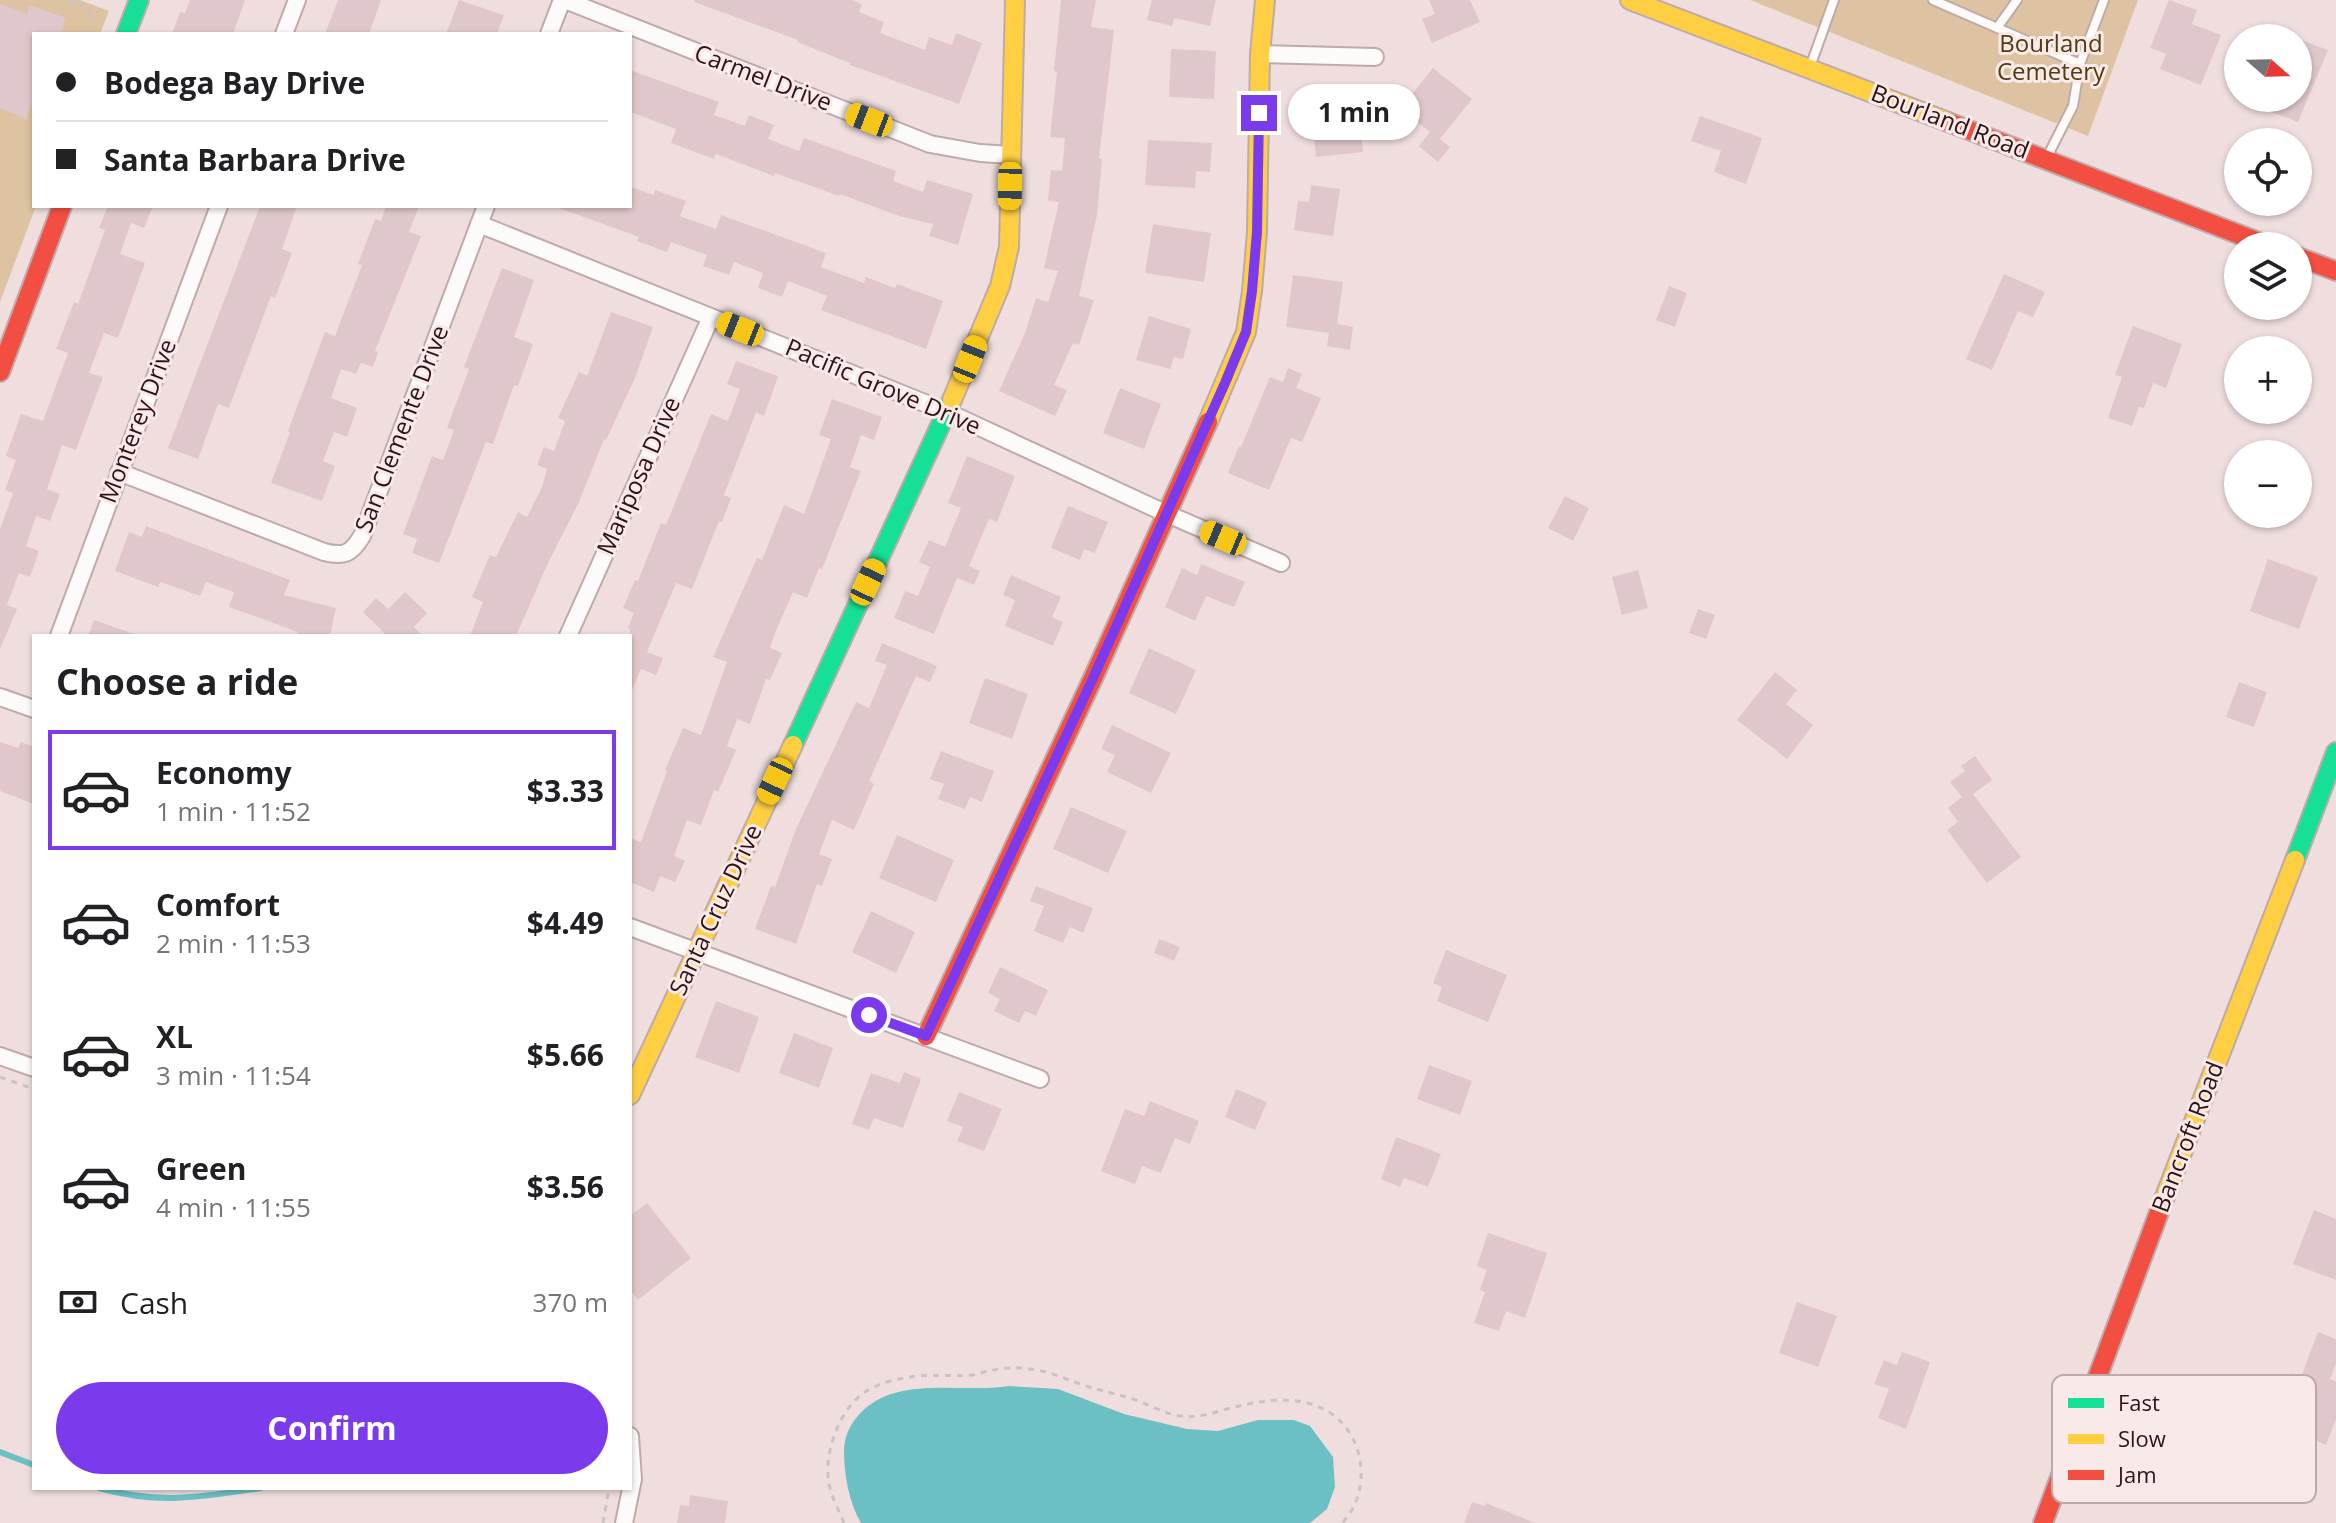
<!DOCTYPE html>
<meta charset="utf-8">
<style>
body{margin:0;font-family:"Open Sans",sans-serif;background:#f6f6f6;color:#202124;height:100vh;display:flex;flex-direction:column;font-size:30px;white-space:nowrap}
*{box-sizing:border-box;margin:0}
p{font-size:26px;color:#757577}
.icon{flex:none;width:44px;height:44px;fill:none;stroke:currentColor;stroke-width:2;stroke-linecap:round;stroke-linejoin:round}
.map{position:relative;flex:1;overflow:hidden}
.drawer{position:absolute;left:32px;top:634px;width:600px;height:856px;display:flex;flex-direction:column;background:#fff;border-radius:0px;box-shadow:0 2px 6px #0004}
.drawer>*{flex:none}
.top-card{position:absolute;left:32px;top:32px;width:600px;height:176px;border-radius:0px;box-shadow:0 2px 6px #0004;display:grid;align-content:center;height:176px;padding:0 24px;background:#fff}
.needle{width:52px;rotate:110deg}
.tools{position:absolute;left:2224px;top:24px;display:grid;gap:16px}
.tools a{display:grid;place-items:center;width:88px;height:88px;border-radius:50%;background:#fff;box-shadow:0 2px 6px #0004;font-size:40px}
.end{position:absolute;width:36px;height:36px;margin:-18px;border:10px solid #7c3aed;background:#fff;box-shadow:0 0 0 4px #fff}
.from{border-radius:50%}
.bubble{position:absolute;height:56px;border-radius:28px;background:#fff;box-shadow:0 2px 6px #0004;font-size:26px;font-weight:700;line-height:56px;text-align:center}
.car{position:absolute;width:24px;height:48px;margin:-24px -12px;border-radius:10px;box-shadow:0 0 6px 2px #0007;background:linear-gradient(#f5c518 24%,#345 0 40%,#f5c518 0 76%,#345 0 86%,#f5c518 0)}
.top-card b{display:flex;align-items:center;gap:28px;height:76px;font-size:30px}
.top-card b+b{border-top:2px solid #e0e0e0}
.top-card i{width:20px;height:20px;background:#202124}
ul{padding:0;list-style:none}
li{display:flex;align-items:center;gap:24px;height:120px;margin:0 16px 12px;padding:0 8px;border:4px solid transparent;border-radius:0px}
li div{flex:1}
li b{display:block;font-size:30px}
li em{font-style:normal;font-weight:700}
li.active{border-color:#7c3aed}
li>.icon{width:72px;height:72px;stroke-width:1.5}
h2{padding:0 24px;font-size:36px;line-height:96px}
.pay{display:flex;align-items:center;gap:20px;height:88px;padding:0 24px;font-size:30px}
.pay p{margin-inline-start:auto}
.cta{display:flex;gap:16px;margin-top:auto;padding:16px 24px}
.cta a{flex:1;height:92px;border-radius:48px;background:#7c3aed;color:#fff;font-size:32px;font-weight:700;line-height:92px;text-align:center}
.map>svg:first-child{display:block}
.green{fill:#dec3a2}
.water{fill:#6cc0c4}
.lines{fill:none;stroke-linecap:round;stroke-linejoin:round}
.stream{stroke:#6cc0c4;stroke-width:6}
.building{fill:#e0c7cb}
.lane-casing{stroke:#bfaaaa;stroke-width:12}
.street-casing{stroke:#bfaaaa;stroke-width:20}
.fast-casing{stroke:#bfaaaa;stroke-width:22}
.slow-casing{stroke:#bfaaaa;stroke-width:22}
.jam-casing{stroke:#bfaaaa;stroke-width:22}
.path{stroke:#cbc3c3;stroke-width:3;stroke-dasharray:6 6;stroke-linecap:butt}
.lane{stroke:#fdfafa;stroke-width:8}
.street{stroke:#fdfafa;stroke-width:16}
.fast{stroke:#16e098;stroke-width:18}
.slow{stroke:#ffcf43;stroke-width:18}
.jam{stroke:#f24e42;stroke-width:18}
.route{stroke:#7c3aed;stroke-width:10}
.labels{text-anchor:middle;stroke-width:6;stroke-linejoin:round;paint-order:stroke}
.park-label{font-size:24px;fill:#523c11;stroke:#f9e9e8}
.street-label{font-size:24px;fill:#301415;stroke:#f9e9e8}
.key{fill:#f9e9e8;stroke:#bda9a9;stroke-width:2}
.key-label{font-size:22px;fill:#301415}
</style>
<div class="map">
<svg width="2336" height="1523" viewBox="0 0 2336 1523">
<rect width="100%" height="100%" fill="#f0dede"/>
<path class="green" d="M0 0H80L109 11 100 34H34V206H36L0 302Z
M1750 0H2138L2088 136Z"/>
<path class="water" d="M1009 1386 1058 1389 1124 1414 1187 1429 1218 1431 1258 1420H1294L1310 1426 1333 1457 1335 1487 1327 1509 1310 1523H861C849 1503 844 1474 844 1451 844 1439 849 1426 857 1417 893 1373 960 1394 1009 1386Z"/>
<g class="lines">
<path class="stream" d="M0 1452 34 1465
M99 1488C160 1505 200 1497 261 1488"/>
</g>
<path class="building" d="M190 0H245L233 34H172L180 12 185 13Z
M338 0H381L369 34H325Z
M459 0 504 15 497 34H446Z
M695 0H852L862 4 859 12 884 22 880 33 925 50 929 37 952 45 956 33 982 43 959 104 850 65V63L797 42 798 40 694 2Z
M1061 0H1096L1091 27 1114 30 1099 158 1102 159 1097 215 1079 296 1094 300 1079 345 1073 343 1054 385 1067 390 1055 416 999 391 1025 333 1036 298 1048 302 1058 271 1044 268 1059 202 1048 201 1051 170 1062 171 1065 138 1050 137 1057 72 1054 71Z
M1152 0H1216L1210 26 1174 18 1172 26 1147 20Z
M1429 0H1470L1480 22 1432 43 1422 19 1435 14Z
M2169 0 2197 10 2192 24 2221 35 2201 85 2160 69 2166 54 2150 48Z
M0 4 27 14 29 5 66 18 60 34H34V99L26 119 0 108Z
M2298 39 2328 50 2298 122 2240 100 2298 98Z
M1171 49 1216 51 1214 99 1169 97Z
M1433 68 1472 99 1440 139 1450 147 1438 162 1419 146 1430 132 1400 109Z
M630 70 719 102 714 115 745 126 749 115 774 125 768 139 799 151 804 138 896 171 893 181 923 192 927 180 973 194 958 245 929 236 933 224 899 216 840 194 839 196 775 173 774 176 716 154 714 159 671 143 676 129 630 112Z
M1359 112 1363 152 1316 157 1312 117Z
M1700 116 1762 138 1746 184 1714 172 1721 151 1691 141Z
M1148 140 1212 143 1210 172 1196 171 1195 188 1145 185Z
M1311 185 1340 189 1333 236 1294 230 1298 201 1309 202Z
M630 187 654 195 655 190 686 201 680 216 716 229 721 215 826 253 821 267 864 283 866 277 895 288 897 284 943 301 926 349 821 310 827 296 788 281 782 297 758 288 763 273 734 262 729 275 703 266 707 255 671 242 667 252 637 241 639 237 559 208 560 206H630Z
M108 206H153L144 228 131 223 120 254 145 263 118 338 104 333 89 373 103 377 76 450 62 445 47 489 60 494 50 521 36 516 26 546 39 551 30 577 19 573 7 605 17 609 0 649V530L13 493 5 490 16 460 6 456 21 414 43 421 68 353 56 349 74 302 78 304 105 230 99 228Z
M260 206H297L282 249 292 253 275 298 271 296 229 408 218 404 198 459 168 448Z
M386 206H419L409 232 421 236 375 351 378 352 373 367 361 363 356 374 341 369 331 398 357 408 347 437 334 432 323 461 335 466 322 501 271 483 290 432 288 431 325 332 335 336 362 265 358 264 375 219 381 221Z
M1153 224 1211 233 1204 282 1145 273Z
M502 268 534 280 514 337 533 344 518 386 514 385 493 444 486 442 439 563 412 553 417 539 403 534 432 456 443 460 454 430 447 428 469 369 464 367Z
M2004 274 2045 292 2033 317 2018 311 1992 370 1966 359Z
M1293 275 1343 282 1337 324 1353 327 1350 350 1327 346 1329 333 1286 327Z
M1669 286 1687 293 1675 327 1656 320Z
M611 312 653 327 635 378 606 440 604 439 579 502 547 565 516 636H470L483 602 472 597 490 555 496 557 518 512 527 517 542 487 547 469 537 465 544 447 554 451 565 421 558 418 579 372 587 376Z
M1149 316 1191 329 1183 359 1174 357 1170 369 1136 360Z
M2133 326 2182 344 2166 388 2153 383 2144 408 2139 407 2132 426 2108 418 2122 377 2115 375Z
M736 361 778 376 764 416 756 412 724 495 731 498 722 522 719 521 692 589 676 583 647 652 663 658 656 675 641 669 630 695V629L628 628 634 613 623 608 635 580 638 581 661 523 666 525 711 414 728 421 740 389 727 384Z
M1288 368 1302 374 1296 388 1321 398 1302 442 1291 438 1269 490 1228 473 1239 446 1241 447 1270 377 1283 382Z
M1120 388 1161 404 1144 449 1103 433Z
M832 399 882 417 874 440 861 435 850 467 861 471 822 569 819 568 807 598 793 592 775 633 770 648 782 653 770 680 766 679 750 724 737 719 727 746 736 750 718 792 714 790 701 825 687 820 674 856 685 861 675 882 660 876 654 892 630 882V838L641 842 667 771 665 770 683 728 701 735 727 662 713 657 757 558 762 560 784 505 804 514 831 439 819 435Z
M967 456 1015 476 997 522 989 519 969 566 980 571 974 585 957 578 934 634 894 618 905 591 918 596 930 567 919 562 929 540 945 547 961 508 948 503Z
M1565 496 1589 508 1573 541 1548 528Z
M1068 506 1108 522 1095 553 1084 549 1080 560 1051 548Z
M146 526 290 580 284 595 336 608 330 636H297L298 632 229 607 234 592 206 582 200 596 160 582 158 587 115 571 129 532 142 537Z
M2268 559 2318 577 2299 629 2250 611Z
M1201 564 1245 582 1234 607 1206 596 1195 621 1165 607 1182 568 1197 575Z
M1638 570 1648 608 1622 615 1612 577Z
M1011 575 1061 597 1052 617 1063 622 1053 646 1005 626 1015 600 1003 595Z
M405 592 427 613 414 627 423 636H387L363 612 376 598 388 609Z
M1698 609 1715 615 1706 639 1689 633Z
M94 620 134 634V636H88Z
M882 643 937 666 930 682 916 676 869 781 874 784 854 830 832 820 819 854 832 859 822 886 817 884 796 944 755 929 771 886 775 887 796 829 856 702 869 708 887 665 875 661Z
M1149 648 1196 670 1176 714 1129 693Z
M1775 672 1797 690 1786 704 1813 725 1787 759 1737 720Z
M985 678 1028 694 1012 739 969 723Z
M2239 682 2267 692 2254 727 2226 717Z
M1112 725 1171 753 1151 793 1107 772 1115 755 1101 749Z
M0 742 18 748 21 742 34 747V804L0 791Z
M941 751 994 771 982 802 970 797 965 809 938 799 944 784 930 779Z
M1975 756 1992 780 1973 794 2021 857 1987 883 1947 830 1958 822 1948 808 1962 797 1950 782 1965 771 1961 766Z
M1071 807 1127 831 1108 873 1053 849Z
M897 835 954 860 936 902 879 878Z
M1036 886 1093 908 1083 933 1070 927 1063 943 1034 931 1044 906 1030 901Z
M871 911 915 932 896 973 852 952Z
M1159 939 1180 947 1174 961 1154 953Z
M1446 950 1507 975 1488 1022 1437 1001 1442 987 1433 983Z
M1000 967 1048 990 1036 1016 1025 1011 1019 1023 994 1011 1000 999 988 993Z
M716 1001 759 1017 739 1073 695 1057Z
M794 1033 833 1048 819 1088 779 1073Z
M1429 1065 1472 1081 1460 1115 1417 1099Z
M904 1072 921 1079 903 1128 874 1118 869 1130 852 1124 871 1073 900 1083Z
M1236 1089 1267 1102 1255 1130 1225 1117Z
M959 1092 1002 1109 984 1151 957 1141 963 1127 947 1121Z
M1150 1101 1199 1121 1190 1144 1175 1138 1161 1173 1142 1166 1135 1184 1101 1171 1125 1109 1144 1116Z
M1396 1137 1441 1154 1428 1187 1404 1178 1400 1187 1381 1179Z
M647 1203 691 1258 638 1300 630 1290V1216Z
M2314 1210 2336 1219V1280L2293 1264Z
M1488 1233 1547 1253 1525 1318 1506 1311 1499 1331 1474 1323 1485 1292 1480 1290 1487 1270 1477 1266Z
M1797 1302 1837 1316 1818 1367 1779 1353Z
M2318 1332 2336 1339V1364L2330 1379 2336 1381V1419L2326 1445 2314 1440 2303 1468 2269 1455 2278 1431 2272 1429 2292 1373 2301 1377Z
M1902 1352 1930 1362 1906 1429 1878 1418 1889 1389 1874 1384 1884 1360 1897 1365Z
M690 1495 728 1501 725 1523H677L680 1505 689 1506Z
M1472 1502 1485 1506 1486 1503 1535 1523H1464Z"/>
<g class="lines">
<g class="lane-casing">
<path id="lane" d="M1933 0 2080 64 2073 106 2046 159
M1997 28 2017 0
M2080 64 2104 0
M1810 67 1834 0"/>
</g>
<g class="street-casing">
<path id="street" d="M565 0 930 144 980 153 1011 155
M284 34 297 0
M549 34 562 0
M1260 54 1375 57
M479 224 947 412 1165 513 1281 563
M119 472 324 552C344 557 351 554 362 536L486 206
M59 636 219 206
M568 636 711 317
M0 697 34 709
M630 927 1040 1079
M0 1056 34 1068
M624 1523 633 1479 630 1436"/>
</g>
<g class="fast-casing">
<path id="fast" d="M126 34 139 0
M793 745 952 400
M2295 860 2336 752"/>
</g>
<g class="slow-casing">
<path id="slow" d="M1630 0 1948 122
M952 400 1000 286 1009 247 1015 0
M1208 422 1246 332 1252 291 1257 232 1260 54 1265 0
M630 1095 793 745
M2161 1207 2295 860"/>
</g>
<g class="jam-casing">
<path id="jam" d="M1948 122 2269 246
M2298 257 2336 271
M0 372 62 206
M926 1036 1094 676 1208 422
M2043 1523 2161 1207"/>
</g>
<path class="path" d="M68 0 88 7 90 19 96 21
M0 1077 34 1089
M603 1523 609 1488
M844 1523C839 1510 831 1497 829 1483 823 1454 840 1408 865 1392 877 1384 892 1380 905 1378 928 1373 949 1377 972 1375 978 1374 983 1372 989 1371 1005 1367 1021 1367 1037 1370 1054 1373 1068 1380 1083 1385 1101 1391 1118 1394 1136 1400 1149 1405 1162 1412 1175 1415 1191 1419 1208 1415 1223 1410 1258 1401 1295 1392 1329 1412 1366 1435 1372 1493 1342 1523"/>
<use href="#lane" class="lane"/>
<use href="#street" class="street"/>
<use href="#fast" class="fast"/>
<use href="#slow" class="slow"/>
<use href="#jam" class="jam"/>
</g>
<g class="lines">
<path class="route" d="M869 1015 926 1036 1094 676 1225 383 1246 332 1252 291 1257 232 1259 113"/>
</g>
<g class="labels">
<g class="park-label">
<text x="2051" y="52">Bourland<tspan x="2051" dy="28">Cemetery</tspan></text>
</g>
<g class="street-label">
<text transform="translate(763 78) rotate(21)" y="8">Carmel Drive</text>
<text transform="translate(1950 122) rotate(21)" y="8">Bourland Road</text>
<text transform="translate(883 387) rotate(23)" y="8">Pacific Grove Drive</text>
<text transform="translate(138 421) rotate(-69)" y="8">Monterey Drive</text>
<text transform="translate(402 429) rotate(-69)" y="8">San Clemente Drive</text>
<text transform="translate(639 476) rotate(-66)" y="8">Mariposa Drive</text>
<text transform="translate(716 910) rotate(-65)" y="8">Santa Cruz Drive</text>
<text transform="translate(2188 1137) rotate(-69)" y="8">Bancroft Road</text>
</g>
</g>
<rect x="2052" y="1375" width="264" height="128" rx="12" class="key"/>
<rect x="2068" y="1398" width="36" height="10" fill="#16e098"/>
<rect x="2068" y="1434" width="36" height="10" fill="#ffcf43"/>
<rect x="2068" y="1470" width="36" height="10" fill="#f24e42"/>
<g class="key-label">
<text x="2118" y="1411">Fast</text>
<text x="2118" y="1447">Slow</text>
<text x="2118" y="1483">Jam</text>
</g>
</svg>
<div class="tools">
<a><svg class="needle" viewBox="-14 -14 28 28"><path d="M0-13l5 13h-10z" fill="#e53935"/><path d="M0 13l5-13h-10z" fill="#757577"/></svg></a>
<a><svg class="icon" aria-label="locate" viewBox="0 0 24 24"><circle cx="12" cy="12" r="6"/><path d="M12 2v4M12 18v4M2 12h4M18 12h4"/></svg></a>
<a><svg class="icon" aria-label="layers" viewBox="0 0 24 24"><path d="M12 4l9 5-9 5-9-5zM3 14l9 5 9-5"/></svg></a>
<a>+</a>
<a>−</a>
</div>
<i class="end from" style="left:869px;top:1015px"></i>
<i class="end" style="left:1259px;top:113px"></i>
<div class="bubble" style="left:1288px;top:84px;width:132px">1 min</div>
<i class="car" style="left:869px;top:120px;rotate:291deg"></i>
<i class="car" style="left:1010px;top:186px;rotate:181deg"></i>
<i class="car" style="left:740px;top:329px;rotate:292deg"></i>
<i class="car" style="left:970px;top:359px;rotate:22deg"></i>
<i class="car" style="left:1223px;top:538px;rotate:293deg"></i>
<i class="car" style="left:868px;top:582px;rotate:25deg"></i>
<i class="car" style="left:775px;top:781px;rotate:205deg"></i>
<div class="top-card">
<b><i class="from"></i>Bodega Bay Drive</b>
<b><i></i>Santa Barbara Drive</b>
</div>
<section class="drawer">
<h2>Choose a ride</h2>
<ul>
<li class="active"><svg class="icon" aria-label="car" viewBox="0 0 24 24"><path d="M5 17H2v-5l4-1 3-4h7l3 4 3 1v5h-3M9 17h6M6 11h13"/><circle cx="7" cy="17" r="2"/><circle cx="17" cy="17" r="2"/></svg><div><b>Economy</b><p>1 min · 11:52</p></div><em>$3.33</em></li>
<li><svg class="icon" aria-label="car" viewBox="0 0 24 24"><path d="M5 17H2v-5l4-1 3-4h7l3 4 3 1v5h-3M9 17h6M6 11h13"/><circle cx="7" cy="17" r="2"/><circle cx="17" cy="17" r="2"/></svg><div><b>Comfort</b><p>2 min · 11:53</p></div><em>$4.49</em></li>
<li><svg class="icon" aria-label="car" viewBox="0 0 24 24"><path d="M5 17H2v-5l4-1 3-4h7l3 4 3 1v5h-3M9 17h6M6 11h13"/><circle cx="7" cy="17" r="2"/><circle cx="17" cy="17" r="2"/></svg><div><b>XL</b><p>3 min · 11:54</p></div><em>$5.66</em></li>
<li><svg class="icon" aria-label="car" viewBox="0 0 24 24"><path d="M5 17H2v-5l4-1 3-4h7l3 4 3 1v5h-3M9 17h6M6 11h13"/><circle cx="7" cy="17" r="2"/><circle cx="17" cy="17" r="2"/></svg><div><b>Green</b><p>4 min · 11:55</p></div><em>$3.56</em></li>
</ul>
<div class="pay"><svg class="icon" aria-label="cash" viewBox="0 0 24 24"><path d="M3 7h18v10H3z"/><circle cx="12" cy="12" r="2"/></svg>Cash<p>370 m</p></div>
<div class="cta"><a>Confirm</a></div>
</section>
</div>
